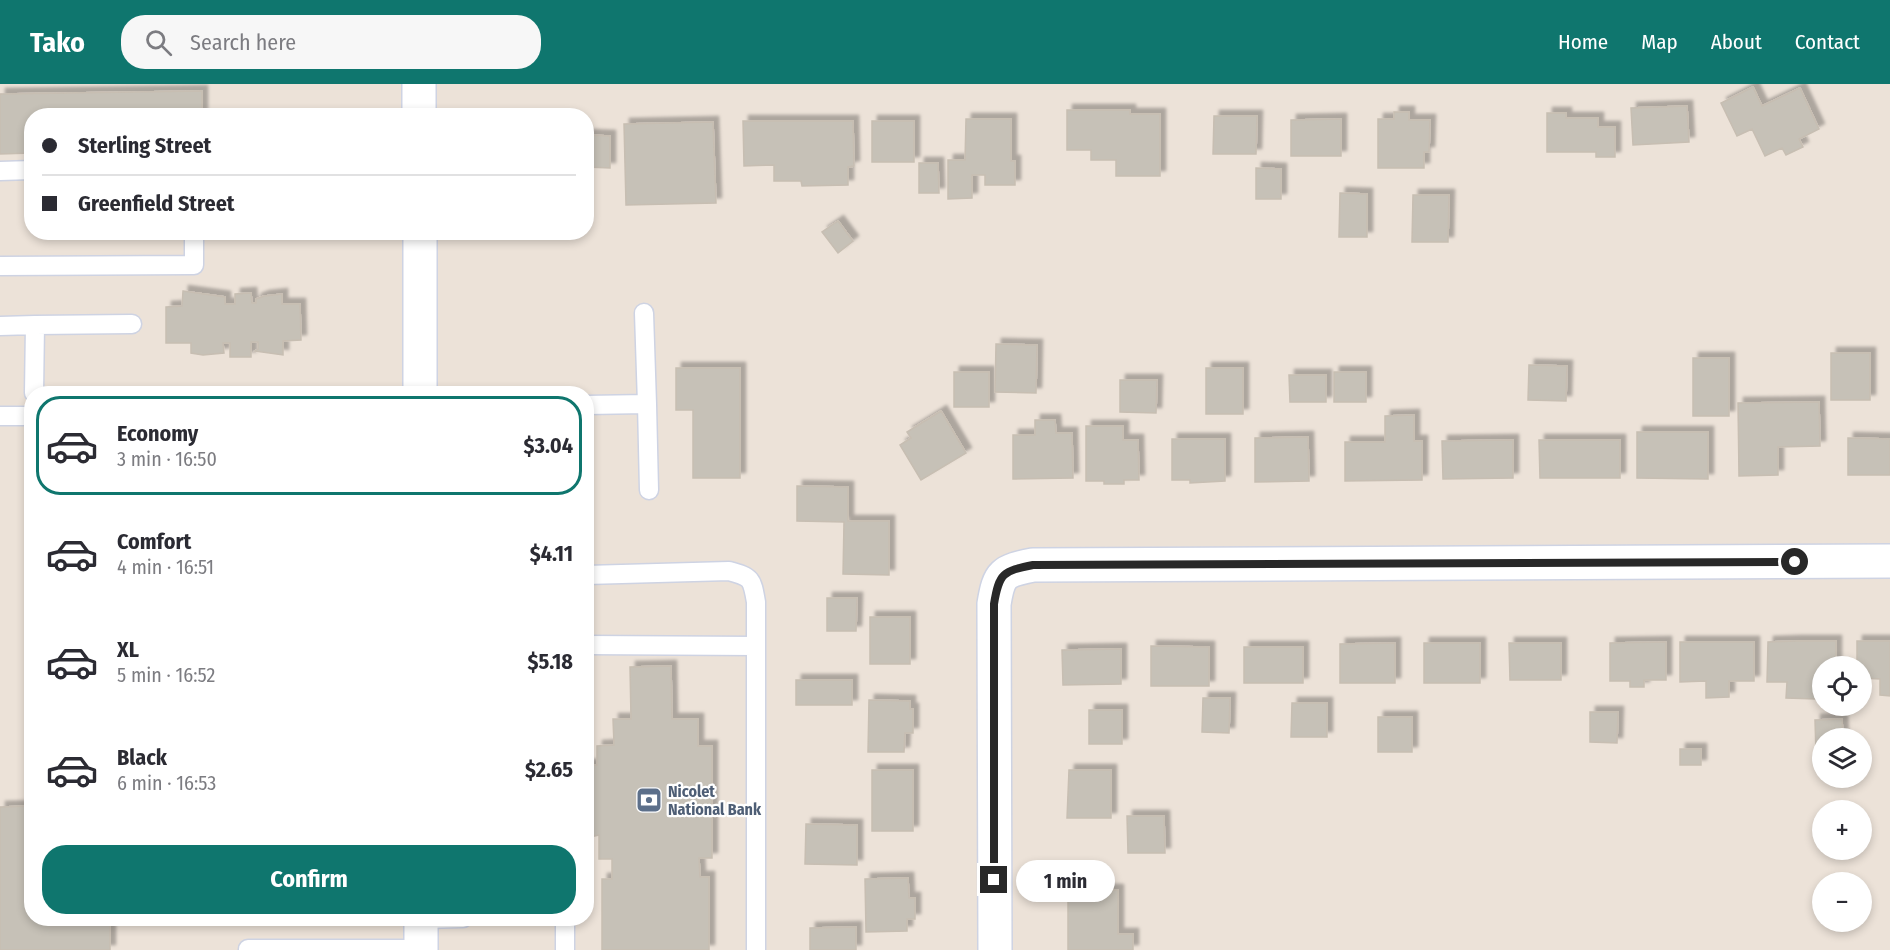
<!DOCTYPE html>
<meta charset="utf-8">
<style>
body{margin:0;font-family:"Fira Sans Condensed",sans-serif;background:#f7f7f7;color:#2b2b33;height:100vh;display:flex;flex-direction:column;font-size:22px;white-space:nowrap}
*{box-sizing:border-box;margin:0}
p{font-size:20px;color:#7c7c81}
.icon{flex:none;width:33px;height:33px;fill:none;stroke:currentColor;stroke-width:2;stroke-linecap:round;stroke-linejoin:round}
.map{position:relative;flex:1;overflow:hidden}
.sheet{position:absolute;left:24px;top:302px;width:570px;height:540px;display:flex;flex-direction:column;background:#fff;border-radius:24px;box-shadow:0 3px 9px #0003}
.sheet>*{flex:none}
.guide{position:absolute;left:24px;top:24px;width:570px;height:132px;border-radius:24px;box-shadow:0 3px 9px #0003;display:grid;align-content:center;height:132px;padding:0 18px;background:#fff}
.tools{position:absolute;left:1812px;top:572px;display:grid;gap:12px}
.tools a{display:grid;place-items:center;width:60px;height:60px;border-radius:50%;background:#fff;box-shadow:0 3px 9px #0003;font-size:30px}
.end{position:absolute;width:27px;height:27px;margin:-14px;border:8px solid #282828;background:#fff;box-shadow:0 0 0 3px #fff}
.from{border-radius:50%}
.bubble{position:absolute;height:42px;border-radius:21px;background:#fff;box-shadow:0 3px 9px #0003;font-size:20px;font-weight:700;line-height:42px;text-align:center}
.guide b{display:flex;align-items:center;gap:21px;height:57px;font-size:22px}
.guide b+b{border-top:2px solid #e1e1e2}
.guide i{width:15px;height:15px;background:#2b2b33}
ul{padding:10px 0 0;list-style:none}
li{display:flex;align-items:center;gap:18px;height:99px;margin:0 12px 9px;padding:0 6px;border:3px solid transparent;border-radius:24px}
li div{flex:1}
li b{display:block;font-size:22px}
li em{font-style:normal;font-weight:700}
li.on{border-color:#0f766e}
li>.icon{width:54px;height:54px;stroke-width:1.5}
.button{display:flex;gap:12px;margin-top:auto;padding:12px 18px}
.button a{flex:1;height:69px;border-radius:24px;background:#0f766e;color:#fff;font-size:24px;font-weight:700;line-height:69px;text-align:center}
header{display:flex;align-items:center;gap:36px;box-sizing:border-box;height:84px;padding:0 30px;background:#0f766e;color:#fff}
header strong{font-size:28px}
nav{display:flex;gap:33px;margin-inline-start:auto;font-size:21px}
.search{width:420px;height:54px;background:#f7f7f7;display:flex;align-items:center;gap:15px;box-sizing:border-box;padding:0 21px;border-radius:24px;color:#7c7c81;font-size:22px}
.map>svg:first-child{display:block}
.building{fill:#c6c1b7;stroke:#c7beb2;stroke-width:1.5;filter:url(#shadow)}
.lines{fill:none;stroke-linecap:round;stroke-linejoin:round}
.lane-casing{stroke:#ced3e3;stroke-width:21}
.street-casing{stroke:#ced3e3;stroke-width:36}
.secondary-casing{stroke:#ced3e3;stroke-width:36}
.lane{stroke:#fff;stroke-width:18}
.street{stroke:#fff;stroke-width:33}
.secondary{stroke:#fff;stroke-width:33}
.route{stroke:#282828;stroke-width:8}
.labels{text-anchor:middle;stroke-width:4.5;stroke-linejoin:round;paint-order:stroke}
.service-label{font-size:16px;font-weight:bold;fill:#4e5e75;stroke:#fff;text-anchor:start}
</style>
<header>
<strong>Tako</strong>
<div class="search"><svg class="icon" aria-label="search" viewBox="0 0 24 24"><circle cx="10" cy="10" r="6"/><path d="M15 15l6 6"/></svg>Search here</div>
<nav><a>Home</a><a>Map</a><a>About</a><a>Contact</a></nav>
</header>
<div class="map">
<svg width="1890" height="866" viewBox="0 0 1890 866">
<defs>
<filter id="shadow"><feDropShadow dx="5.5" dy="-5.5" stdDeviation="1.5" flood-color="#0004"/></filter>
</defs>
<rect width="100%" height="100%" fill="#ece2d8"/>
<path class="building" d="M1753 3 1762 22 1800 4 1819 45 1799 55 1803 63 1786 71 1782 64 1765 72 1752 45 1737 52 1721 19Z
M202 7V32H32V69L0 70V10Z
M1687 22 1689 58 1633 61 1631 24Z
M1067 26H1130V30H1160V92H1116V76H1091V66H1067Z
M1394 28H1409V36H1430L1429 68H1424V84H1378V35H1394Z
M1547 29H1566V34H1598V43H1615V73H1596V68H1547Z
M1214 32H1257L1256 70H1213Z
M966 35H1011V77H1015V101H985V91H972V114L948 115V76H965Z
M1341 35V72H1291V36Z
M743 37H853L854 82 848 83V101L802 102 801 97H774V81L744 82Z
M872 37H914V78H872Z
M713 38 716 119 626 121 624 40Z
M586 51 610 52V84L586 83Z
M919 79H938L939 109H919Z
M1256 84 1281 85V115H1256Z
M1340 109 1367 110V153H1339Z
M1413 111H1449L1448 158H1412Z
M838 137 853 157 838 169 822 148Z
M183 207 225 213V220H235V210L251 209 252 219H256V215L264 212 282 210V220H300L301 256 283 257V271L255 267 258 265V258H251V273H230V259H223L224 269 203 271 191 269V259H166V223L182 222Z
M996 260 1037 261 1036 309 995 308Z
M1831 269H1870V316H1831Z
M1693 274H1729V332H1693Z
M1529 281 1567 282 1566 317 1528 316Z
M676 284H740V394H693V326H676Z
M1206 284H1243V330H1206Z
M954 288H989V323H954Z
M1334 288H1366V318H1334Z
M1289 291H1326V318H1290Z
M1120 296H1157L1156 329 1120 328Z
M1819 318 1820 362 1778 363V391L1739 392 1738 319Z
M941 327 966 369 921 396 900 361 911 354 907 348Z
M1414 331V357H1422V396L1345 397V358H1385V332Z
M1035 336H1055L1056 349H1072L1073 394 1013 395V351H1035Z
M1086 342H1123V356H1138L1139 396H1124V400H1104V397H1086Z
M1637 348H1708V395L1637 394Z
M1308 353 1309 397 1255 398V354Z
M1848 354 1890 355V391H1848Z
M1172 355H1225V397L1190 399V396H1172Z
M1513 356V394L1443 395 1442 357Z
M1539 356H1620V394H1540Z
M797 402 848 403V437H889V491L843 490 844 438 797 437Z
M827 514H857L856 547H827Z
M870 533H910V580H870Z
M1796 557H1836V582H1822V595H1816V615L1786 614 1787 598H1767L1768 558Z
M1857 557H1890V612L1880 611V595L1862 594V582H1857Z
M1666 558V596H1644V603H1630V597H1610V559Z
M1680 558H1754V597H1729V613L1706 614V597L1680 598Z
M1395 559V599H1340V560Z
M1424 559H1480V599H1424Z
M1509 559H1561V596H1510Z
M1151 562 1209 563V602H1151Z
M1244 563H1303V599H1244Z
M1121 565V600L1063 601 1062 566Z
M671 582 672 635H698V662H712V774H699L700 793H709V866H602V795H612V775H599V751L586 754V681H597V662L614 661 613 635H631L630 583Z
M796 596H852V621H796Z
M1203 614H1230L1229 649 1202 648Z
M869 616 910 617V625H913V649H905L904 668H868Z
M1292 619H1327V653H1291Z
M1089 626H1122V660H1089Z
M1590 628H1618L1617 659 1590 658Z
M1378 633H1412V668H1378Z
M1842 635 1843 654H1822V670H1816L1815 636Z
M1680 665H1701V681H1680Z
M872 686H913V747H872Z
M1069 686H1111V734H1067Z
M32 722V834H110V866H0V723Z
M1127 732H1164L1165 769H1128Z
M806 740 857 741V781L805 780Z
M908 794 909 814H915V835H907V847L866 848 865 795Z
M1068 806H1118V850H1133V866H1068Z
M856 843V866H810V844Z"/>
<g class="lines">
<g class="lane-casing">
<path id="lane" d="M0 87 32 86
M0 182 194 181V148
M644 229 647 320
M0 242 35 241
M34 309 35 241 132 240
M586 321 647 320 649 406
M0 332H32
M586 491 729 487C752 493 752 495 756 518V866
M586 561 756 562
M565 834V866
M421 835 463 834
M248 865H421"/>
</g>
<g class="street-casing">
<path id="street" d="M995 866 994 520C999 489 1003 487 1033 481L1890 477"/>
</g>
<g class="secondary-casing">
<path id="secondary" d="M419 0V32
M420 148V309
M421 866V834"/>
</g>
<use href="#lane" class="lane"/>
<use href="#street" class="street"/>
<use href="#secondary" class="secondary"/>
</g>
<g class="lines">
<path class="route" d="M994 796V520C999 489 1003 487 1033 481L1795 478"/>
</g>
<defs>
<g id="bank-square" transform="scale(1.35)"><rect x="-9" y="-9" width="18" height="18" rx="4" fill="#5c6f8a" stroke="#fff"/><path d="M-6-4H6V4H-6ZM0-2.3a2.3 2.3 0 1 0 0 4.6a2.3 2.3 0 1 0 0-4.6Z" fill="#fff"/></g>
</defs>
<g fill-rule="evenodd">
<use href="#bank-square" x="649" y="716"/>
</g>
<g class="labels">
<g class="service-label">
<text x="668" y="713">Nicolet<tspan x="668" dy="18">National Bank</tspan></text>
</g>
</g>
</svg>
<div class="tools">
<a><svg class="icon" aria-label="locate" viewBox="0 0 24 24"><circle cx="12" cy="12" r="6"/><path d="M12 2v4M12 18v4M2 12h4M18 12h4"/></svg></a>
<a><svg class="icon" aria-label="layers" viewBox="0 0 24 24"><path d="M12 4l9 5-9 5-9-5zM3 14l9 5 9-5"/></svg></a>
<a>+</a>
<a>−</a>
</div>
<i class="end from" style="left:1795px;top:478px"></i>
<i class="end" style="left:994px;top:796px"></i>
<div class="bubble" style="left:1016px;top:776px;width:99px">1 min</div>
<div class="guide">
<b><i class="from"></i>Sterling Street</b>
<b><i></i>Greenfield Street</b>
</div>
<section class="sheet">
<ul>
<li class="on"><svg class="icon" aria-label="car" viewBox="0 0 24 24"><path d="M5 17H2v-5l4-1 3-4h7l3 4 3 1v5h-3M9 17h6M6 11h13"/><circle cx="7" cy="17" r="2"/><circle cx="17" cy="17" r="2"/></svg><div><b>Economy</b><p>3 min · 16:50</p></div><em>$3.04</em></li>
<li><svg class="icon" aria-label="car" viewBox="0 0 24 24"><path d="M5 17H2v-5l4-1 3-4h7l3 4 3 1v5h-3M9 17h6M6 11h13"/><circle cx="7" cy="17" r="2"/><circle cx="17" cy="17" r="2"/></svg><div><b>Comfort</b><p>4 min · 16:51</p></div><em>$4.11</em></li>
<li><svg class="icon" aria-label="car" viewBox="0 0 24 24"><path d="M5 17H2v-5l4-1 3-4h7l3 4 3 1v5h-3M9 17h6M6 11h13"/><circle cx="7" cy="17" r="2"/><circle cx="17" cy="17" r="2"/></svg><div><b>XL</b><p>5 min · 16:52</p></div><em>$5.18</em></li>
<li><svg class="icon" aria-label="car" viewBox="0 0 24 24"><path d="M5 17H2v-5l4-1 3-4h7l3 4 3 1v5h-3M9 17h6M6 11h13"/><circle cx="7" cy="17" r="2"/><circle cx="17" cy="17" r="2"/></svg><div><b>Black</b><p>6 min · 16:53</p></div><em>$2.65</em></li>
</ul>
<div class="button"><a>Confirm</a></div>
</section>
</div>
